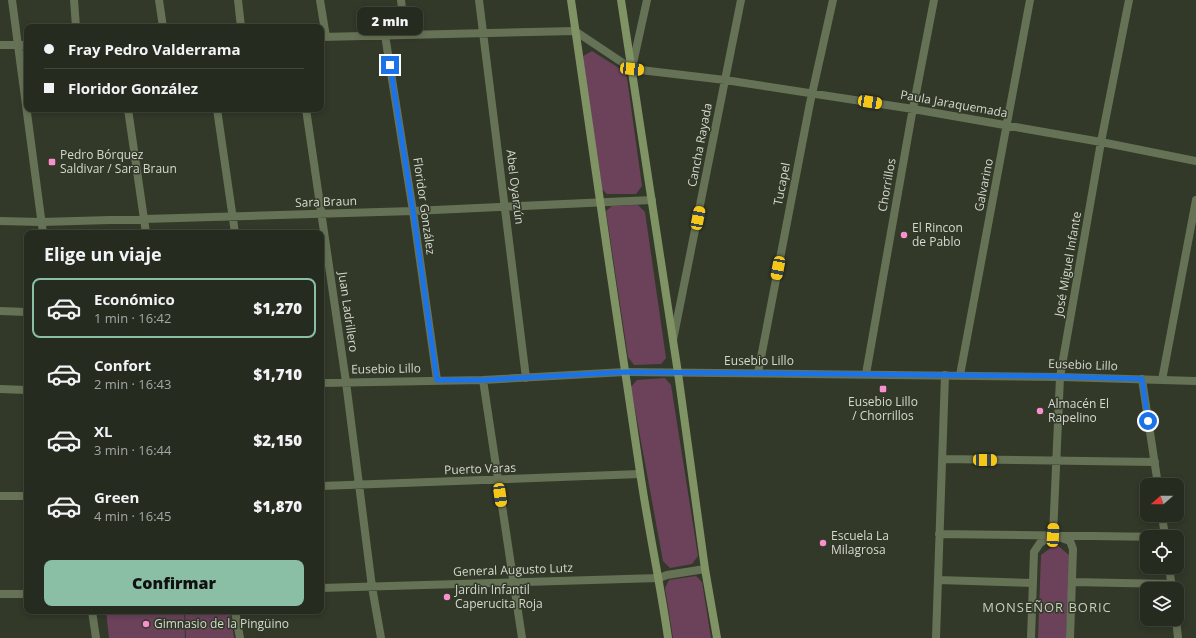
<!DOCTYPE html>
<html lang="es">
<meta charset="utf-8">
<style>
body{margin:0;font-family:"Open Sans",sans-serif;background:#2e3328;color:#f1f3f6;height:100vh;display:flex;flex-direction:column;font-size:15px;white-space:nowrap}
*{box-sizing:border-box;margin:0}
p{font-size:13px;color:#a4a7a4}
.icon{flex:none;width:22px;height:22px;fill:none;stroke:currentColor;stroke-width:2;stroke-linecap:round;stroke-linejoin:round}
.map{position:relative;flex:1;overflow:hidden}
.side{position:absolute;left:24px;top:230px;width:300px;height:384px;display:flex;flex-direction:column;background:#262b1f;border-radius:8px;box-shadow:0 2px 6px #0003,0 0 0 1px #42473d}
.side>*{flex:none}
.banner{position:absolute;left:24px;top:24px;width:300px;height:88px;border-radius:8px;box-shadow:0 2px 6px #0003,0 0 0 1px #42473d;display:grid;align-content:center;height:88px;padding:0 20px;background:#262b1f}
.needle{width:26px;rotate:250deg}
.fabs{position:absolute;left:1140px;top:478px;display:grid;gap:8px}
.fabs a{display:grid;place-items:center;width:44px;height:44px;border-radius:8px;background:#262b1f;box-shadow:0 2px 6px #0003,0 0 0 1px #42473d;font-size:20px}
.end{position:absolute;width:18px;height:18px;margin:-9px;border:5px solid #1a73e8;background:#fff;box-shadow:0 0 0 2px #fff}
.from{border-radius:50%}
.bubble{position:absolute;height:28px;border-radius:8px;background:#262b1f;box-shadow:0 2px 6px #0003,0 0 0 1px #42473d;font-size:13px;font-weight:800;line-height:28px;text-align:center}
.car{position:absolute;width:12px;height:24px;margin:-12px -6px;border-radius:5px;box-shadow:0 0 3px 1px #0007;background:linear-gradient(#f5c518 24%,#345 0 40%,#f5c518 0 76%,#345 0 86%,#f5c518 0)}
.banner b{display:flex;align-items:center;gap:14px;height:38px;font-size:15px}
.banner b+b{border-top:1px solid #42473d}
.banner i{width:10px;height:10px;background:#f1f3f6}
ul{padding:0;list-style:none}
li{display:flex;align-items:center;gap:12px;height:60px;margin:0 8px 6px;padding:0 12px;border:2px solid transparent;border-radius:8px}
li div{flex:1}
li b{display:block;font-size:15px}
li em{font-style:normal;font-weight:800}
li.on{border-color:#8abfa5}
li>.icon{width:36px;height:36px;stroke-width:1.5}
h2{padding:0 20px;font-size:18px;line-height:48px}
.primary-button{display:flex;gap:8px;margin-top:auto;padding:8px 20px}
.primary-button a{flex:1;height:46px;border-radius:8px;background:#8abfa5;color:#111;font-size:16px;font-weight:800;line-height:46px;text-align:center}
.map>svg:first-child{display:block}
.green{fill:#6b425a}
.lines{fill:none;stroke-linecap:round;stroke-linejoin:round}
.minor{stroke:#667255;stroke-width:8}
.tertiary{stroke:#667255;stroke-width:8}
.secondary{stroke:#809365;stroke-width:8}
.route{stroke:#1a73e8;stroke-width:5}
.poi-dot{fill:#f790cd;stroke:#323929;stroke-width:1.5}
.labels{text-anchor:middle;stroke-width:3;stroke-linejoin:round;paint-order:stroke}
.street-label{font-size:12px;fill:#d5d9cf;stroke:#323929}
.poi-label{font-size:12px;fill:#d5d9cf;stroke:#323929;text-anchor:start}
.neighbourhood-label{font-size:13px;letter-spacing:1px;fill:#c6cfbb;stroke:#323929}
</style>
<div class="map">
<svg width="1196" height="638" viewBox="0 0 1196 638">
<rect width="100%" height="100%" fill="#323929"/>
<path class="green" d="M592 51 622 70 627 78 642 186 636 194H607L601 188 583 56Z
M638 205 645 212 666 358 661 364 634 365 628 357 606 211 612 206Z
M665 378 671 385 698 556 692 564 670 568 663 561 631 387 637 380Z
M1056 544 1070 556 1066 638H1038L1041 555Z
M696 576 702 582 711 638H673L665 588 669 580Z
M106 611H184L185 638H109Z
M185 611H230L234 638H186Z"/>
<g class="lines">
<path class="minor" d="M74 0 76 27
M159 0 163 27
M238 0 241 27
M320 0 326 37
M401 0 405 35
M479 0 526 378
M385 35 413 211 437 380
M321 37 575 31 632 69 725 80 913 109 1101 142 1196 161
M0 45H27
M632 68 647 0
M128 109 146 233
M217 109 235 233
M306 109 346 382 372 587 381 638
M0 221 41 222 413 211 652 200
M0 311 27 312
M673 340 741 0
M758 373 810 103 833 0
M866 374 911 119 934 0
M960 375 1030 0
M1142 379 1158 485
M483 380 522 638
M1162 380 1196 200
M321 383 483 380 625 372
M0 389 27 390
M942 459 1155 462
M321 486 640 474
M0 496H27
M1162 515 1165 537
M939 534 1165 537
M1053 535 1060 377 1101 142 1129 0
M1169 567 1172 588
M938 580 1033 583
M1072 582 1171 584
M321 588 659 578 667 575 705 569
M0 594H27
M235 611 240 638
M1176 619 1178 638
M936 638 945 375
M1031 638 1034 552 1040 543 1053 535 1070 541 1073 549 1070 638"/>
<path class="tertiary" d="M12 0 43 233
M625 372 1060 377 1196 381
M92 611 96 638"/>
<path class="secondary" d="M571 0C594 157 616 315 640 472 648 527 660 582 668 638
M621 0 678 373 705 569 717 638"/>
</g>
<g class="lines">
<path class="route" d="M390 65 413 211 437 380H483L625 372 1046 376 1142 379 1148 421"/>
</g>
<g class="poi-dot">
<rect x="48" y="158" width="8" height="8" rx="2"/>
<circle cx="904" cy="235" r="4"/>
<rect x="879" y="385" width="8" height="8" rx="2"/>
<circle cx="1040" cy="411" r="4"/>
<circle cx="823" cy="543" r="4"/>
<circle cx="447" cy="597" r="4"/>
<circle cx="146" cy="624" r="4"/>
</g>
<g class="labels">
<g class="street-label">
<text transform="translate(954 104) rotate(10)" y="4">Paula Jaraquemada</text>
<text transform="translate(700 145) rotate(-79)" y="4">Cancha Rayada</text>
<text transform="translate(782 184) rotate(-79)" y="4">Tucapel</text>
<text transform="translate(887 185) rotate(-80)" y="4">Chorrillos</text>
<text transform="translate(984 185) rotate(-79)" y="4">Galvarino</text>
<text transform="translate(515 187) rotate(83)" y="4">Abel Oyarzún</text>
<text transform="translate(326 202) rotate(-2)" y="4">Sara Braun</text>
<text transform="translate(424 206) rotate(82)" y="4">Floridor González</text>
<text transform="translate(1068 264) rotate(-80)" y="4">José Miguel Infante</text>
<text transform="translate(348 312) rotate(82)" y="4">Juan Ladrillero</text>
<text x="759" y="365">Eusebio Lillo</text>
<text transform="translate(1083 365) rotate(2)" y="4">Eusebio Lillo</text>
<text transform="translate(386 369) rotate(-1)" y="4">Eusebio Lillo</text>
<text transform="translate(480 469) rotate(-2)" y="4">Puerto Varas</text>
<text transform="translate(513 570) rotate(-2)" y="4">General Augusto Lutz</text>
</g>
<g class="poi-label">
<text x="60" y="159">Pedro Bórquez<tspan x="60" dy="14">Saldivar / Sara Braun</tspan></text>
<text x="912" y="232">El Rincon<tspan x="912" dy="14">de Pablo</tspan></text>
<text x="883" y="406" text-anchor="middle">Eusebio Lillo<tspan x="883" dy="14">/ Chorrillos</tspan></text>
<text x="1048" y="408">Almacén El<tspan x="1048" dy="14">Rapelino</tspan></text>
<text x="831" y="540">Escuela La<tspan x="831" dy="14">Milagrosa</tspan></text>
<text x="455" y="594">Jardin Infantil<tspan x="455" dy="14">Caperucita Roja</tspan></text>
<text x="154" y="628">Gimnasio de la Pingüino</text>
</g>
<g class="neighbourhood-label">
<text x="1047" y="612">MONSEÑOR BORIC</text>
</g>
</g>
</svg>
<div class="fabs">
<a><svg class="needle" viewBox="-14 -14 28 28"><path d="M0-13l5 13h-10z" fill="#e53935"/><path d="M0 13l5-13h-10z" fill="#a4a7a4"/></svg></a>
<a><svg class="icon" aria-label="locate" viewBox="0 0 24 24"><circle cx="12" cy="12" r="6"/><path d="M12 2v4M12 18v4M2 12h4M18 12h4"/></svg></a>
<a><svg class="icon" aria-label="layers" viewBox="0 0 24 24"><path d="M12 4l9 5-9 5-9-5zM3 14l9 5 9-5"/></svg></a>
</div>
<i class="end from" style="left:1148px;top:421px"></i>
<i class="end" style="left:390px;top:65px"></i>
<div class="bubble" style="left:357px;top:7px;width:66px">2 min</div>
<i class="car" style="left:632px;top:69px;rotate:96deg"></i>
<i class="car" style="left:870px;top:102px;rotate:99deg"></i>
<i class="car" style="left:698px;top:218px;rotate:11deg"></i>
<i class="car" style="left:778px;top:268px;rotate:191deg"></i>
<i class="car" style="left:985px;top:460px;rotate:91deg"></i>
<i class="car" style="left:500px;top:495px;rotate:172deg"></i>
<i class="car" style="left:1053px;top:535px;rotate:3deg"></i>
<div class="banner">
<b><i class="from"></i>Fray Pedro Valderrama</b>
<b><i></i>Floridor González</b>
</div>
<section class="side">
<h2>Elige un viaje</h2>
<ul>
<li class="on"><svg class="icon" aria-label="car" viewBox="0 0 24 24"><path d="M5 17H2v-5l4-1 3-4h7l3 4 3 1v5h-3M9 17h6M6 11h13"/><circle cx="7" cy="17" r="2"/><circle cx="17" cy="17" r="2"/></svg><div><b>Económico</b><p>1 min · 16:42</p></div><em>$1,270</em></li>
<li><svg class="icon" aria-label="car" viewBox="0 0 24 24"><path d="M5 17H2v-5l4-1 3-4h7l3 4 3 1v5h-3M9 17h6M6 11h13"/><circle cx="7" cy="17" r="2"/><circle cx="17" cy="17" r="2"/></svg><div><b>Confort</b><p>2 min · 16:43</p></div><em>$1,710</em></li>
<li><svg class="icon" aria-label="car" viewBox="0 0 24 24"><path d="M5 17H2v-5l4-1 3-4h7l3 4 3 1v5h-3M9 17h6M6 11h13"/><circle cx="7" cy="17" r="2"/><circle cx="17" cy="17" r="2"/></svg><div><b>XL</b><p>3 min · 16:44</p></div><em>$2,150</em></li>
<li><svg class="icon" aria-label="car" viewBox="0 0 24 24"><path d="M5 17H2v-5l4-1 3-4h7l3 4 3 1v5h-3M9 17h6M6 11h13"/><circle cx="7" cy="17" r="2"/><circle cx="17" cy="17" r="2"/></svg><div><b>Green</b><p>4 min · 16:45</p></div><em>$1,870</em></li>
</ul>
<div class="primary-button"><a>Confirmar</a></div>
</section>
</div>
